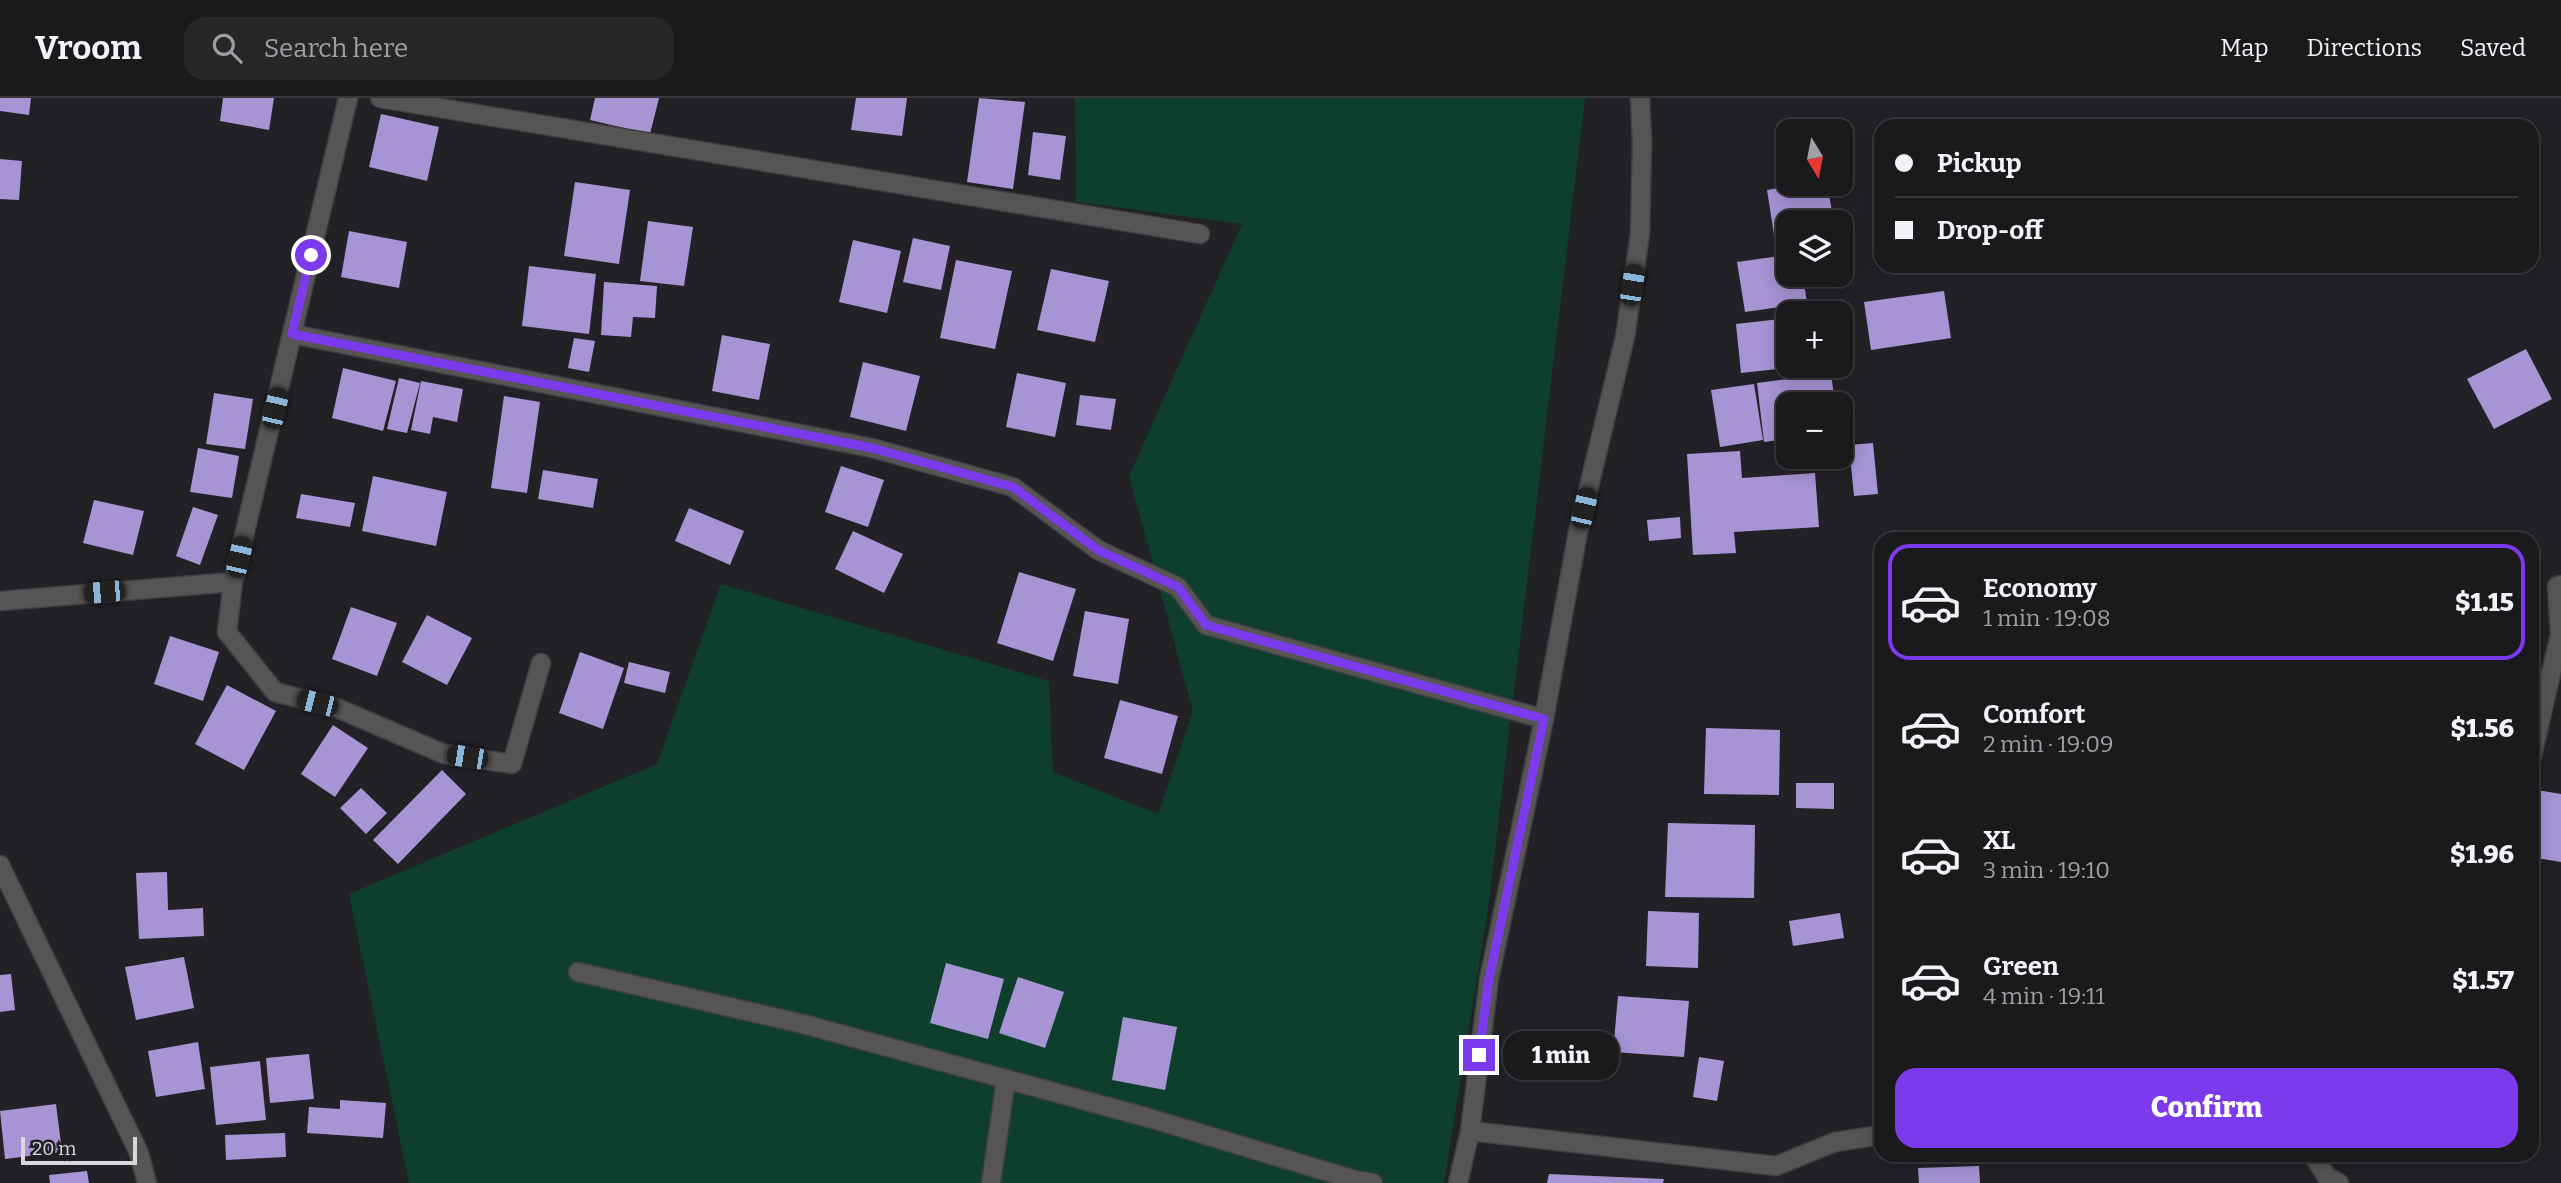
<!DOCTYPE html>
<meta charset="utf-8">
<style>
body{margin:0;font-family:Bitter,serif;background:#272629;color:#f1f3f6;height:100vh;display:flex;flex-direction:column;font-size:26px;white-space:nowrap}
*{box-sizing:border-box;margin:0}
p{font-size:23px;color:#9fa0a3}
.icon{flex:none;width:38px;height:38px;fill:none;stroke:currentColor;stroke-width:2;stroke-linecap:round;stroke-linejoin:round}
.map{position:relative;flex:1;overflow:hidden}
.panel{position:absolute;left:1874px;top:434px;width:665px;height:630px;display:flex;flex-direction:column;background:#1a191c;border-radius:21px;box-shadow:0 4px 18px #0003,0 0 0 2px #38383b}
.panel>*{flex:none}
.banner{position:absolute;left:1874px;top:21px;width:665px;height:154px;border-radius:21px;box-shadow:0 4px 18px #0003,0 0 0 2px #38383b;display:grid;align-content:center;height:154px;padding:0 21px;background:#1a191c}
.needle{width:46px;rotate:170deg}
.controls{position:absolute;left:1776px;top:21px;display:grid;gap:14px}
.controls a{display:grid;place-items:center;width:77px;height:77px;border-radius:14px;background:#1a191c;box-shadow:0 4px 18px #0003,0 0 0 2px #38383b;font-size:35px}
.scale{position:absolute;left:21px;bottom:18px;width:116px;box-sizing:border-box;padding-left:7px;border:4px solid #d8d7da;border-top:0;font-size:19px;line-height:24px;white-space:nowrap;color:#d8d7da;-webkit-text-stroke:5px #222126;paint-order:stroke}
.end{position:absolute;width:32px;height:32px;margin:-16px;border:9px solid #7c3aed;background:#fff;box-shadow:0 0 0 4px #fff}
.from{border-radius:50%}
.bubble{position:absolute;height:49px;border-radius:21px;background:#1a191c;box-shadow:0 4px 18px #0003,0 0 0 2px #38383b;font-size:23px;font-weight:800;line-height:49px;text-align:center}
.car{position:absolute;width:21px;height:42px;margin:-21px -10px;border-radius:9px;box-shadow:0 0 5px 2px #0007;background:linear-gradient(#222 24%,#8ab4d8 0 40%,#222 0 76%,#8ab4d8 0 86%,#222 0)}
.banner b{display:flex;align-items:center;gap:24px;height:66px;font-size:26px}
.banner b+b{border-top:2px solid #38383b}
.banner i{width:18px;height:18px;background:#f1f3f6}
ul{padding:12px 0 0;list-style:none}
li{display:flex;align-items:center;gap:21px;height:116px;margin:0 14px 10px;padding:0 7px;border:4px solid transparent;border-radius:21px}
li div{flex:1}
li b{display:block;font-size:26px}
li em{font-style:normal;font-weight:800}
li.current{border-color:#7c3aed}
li>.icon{width:63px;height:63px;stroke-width:1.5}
.cta{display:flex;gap:14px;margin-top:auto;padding:14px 21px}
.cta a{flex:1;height:80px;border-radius:21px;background:#7c3aed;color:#fff;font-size:28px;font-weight:800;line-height:80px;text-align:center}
header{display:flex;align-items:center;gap:42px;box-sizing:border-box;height:98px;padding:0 35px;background:#1a191c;border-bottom:2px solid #38383b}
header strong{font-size:33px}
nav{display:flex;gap:38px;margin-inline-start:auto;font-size:24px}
.search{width:490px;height:63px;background:#272629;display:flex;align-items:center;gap:18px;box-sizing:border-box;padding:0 24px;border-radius:21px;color:#9fa0a3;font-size:26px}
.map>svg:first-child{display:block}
.green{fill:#0e3f2c}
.building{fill:#a694d5}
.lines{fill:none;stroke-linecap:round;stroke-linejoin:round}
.minor-casing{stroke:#3f3e43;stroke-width:21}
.tertiary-casing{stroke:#3f3e43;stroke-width:21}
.minor{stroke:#575553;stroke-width:18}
.tertiary{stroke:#575553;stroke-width:18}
.route{stroke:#7c3aed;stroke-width:9}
</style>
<header>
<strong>Vroom</strong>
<div class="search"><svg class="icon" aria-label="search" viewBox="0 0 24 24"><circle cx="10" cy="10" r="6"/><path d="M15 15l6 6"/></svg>Search here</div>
<nav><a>Map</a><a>Directions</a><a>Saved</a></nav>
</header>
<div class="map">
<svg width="2561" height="1085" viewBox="0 0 2561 1085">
<rect width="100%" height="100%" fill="#222126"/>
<path class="green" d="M1075 0H1585L1488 811 1444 1085H409L349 796 657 666 721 486 1049 583 1053 674 1158 716 1193 613 1129 378 1242 126 1076 104Z"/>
<path class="building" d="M0 0H31L29 17 0 13Z
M223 0H274L269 32 220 23Z
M595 0H659L650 36 590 22Z
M856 0H907L902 38 851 32Z
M979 0 1025 4 1013 91 967 84Z
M381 16 439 29 427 83 369 69Z
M1033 34 1066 38 1060 82 1028 77Z
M0 61 22 63 19 102 0 101Z
M575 84 630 92 619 166 564 158Z
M1803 86H1827L1834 124H1788V140L1775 143 1767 92Z
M648 123 693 129 684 188 640 183Z
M349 133 407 144 399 190 341 179Z
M913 140 950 148 941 192 903 184Z
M853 142 901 153 887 215 839 204Z
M1788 157V177H1803L1807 205 1745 214 1737 164Z
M956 162 1012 173 995 251 940 240Z
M529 168 596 176 589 236 522 228Z
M1051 171 1109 183 1095 244 1037 232Z
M604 184 657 188 655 220 633 219 631 239 601 237Z
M1944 193 1951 240 1871 252 1864 204Z
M1788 220V270L1741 275 1736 226Z
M722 237 770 246 759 302 712 293Z
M574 240 595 243 589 274 568 270Z
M2526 251 2552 301 2494 331 2467 281Z
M863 264 920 278 906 333 850 319Z
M343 270 396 283 383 333 332 320Z
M1017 275 1066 285 1055 339 1006 329Z
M1831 275 1835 306H1788V341L1764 344 1757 285Z
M399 280 420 285 407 335 387 331Z
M421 283 463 291 457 324 433 319 430 336 411 332Z
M1754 286 1763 342 1720 349 1711 292Z
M214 295 253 301 245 351 206 346Z
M1080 297 1116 301 1111 332 1076 327Z
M504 298 540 304 527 395 491 390Z
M1873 345 1878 396 1854 398 1849 347Z
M198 350 239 358 232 400 190 394Z
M1740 353 1742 380 1815 375 1819 429 1734 434 1736 455 1693 457 1687 356Z
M841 368 884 382 868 429 825 414Z
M543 372 598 381 593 410 538 401Z
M373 378 447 394 436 448 362 433Z
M301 396 355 405 350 429 296 420Z
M94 402 144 413 133 457 83 445Z
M193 409 218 417 200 467 176 458Z
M689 410 744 433 730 467 675 443Z
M1680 419 1681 440 1649 443 1647 422Z
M853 433 903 456 884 495 835 471Z
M1019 474 1076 491 1053 563 997 545Z
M351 509 397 525 377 578 332 561Z
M1085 513 1129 521 1118 586 1073 578Z
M427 517 472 540 447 587 402 564Z
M170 538 219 554 203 603 154 586Z
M580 554 624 570 603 631 559 615Z
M629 564 670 574 665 595 624 585Z
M227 587 276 613 244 672 195 646Z
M1120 602 1178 618 1162 676 1104 660Z
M333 627 368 650 335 699 301 676Z
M1706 630 1780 632 1779 697 1704 696Z
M442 672 466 696 398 766 373 742Z
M1796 685H1834V711L1796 710Z
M361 690 387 715 366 736 340 710Z
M2537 692 2561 696V764L2532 759V715Z
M1668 725 1755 727 1754 800 1665 799Z
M167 774 168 812 203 810 204 838 139 841 136 775Z
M1648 813 1699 815 1698 870 1646 868Z
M1840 815 1844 840 1793 848 1789 823Z
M184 859 194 910 136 922 125 869Z
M946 865 1004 881 988 941 930 925Z
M11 876 15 912 0 914V877Z
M1018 879 1064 894 1045 950 999 935Z
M1618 898 1689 903 1684 959 1613 954Z
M1123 919 1177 929 1165 992 1112 982Z
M198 944 205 991 156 999 148 953Z
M309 956 314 1001 270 1005 266 960Z
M1699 959 1724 963 1717 1003 1693 999Z
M260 963 266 1022 216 1027 210 969Z
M340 1002 386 1005 383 1040 307 1035 309 1009 340 1011Z
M56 1006 62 1054 5 1061 0 1013Z
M285 1035 286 1059 226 1062 225 1037Z
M1979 1068 1980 1085H1919L1918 1070Z
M87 1073 89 1085H50L49 1077Z
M1549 1076 1664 1081 1663 1085H1547Z"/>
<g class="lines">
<g class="minor-casing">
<path id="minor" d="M380 0 1200 136
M292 236 872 350 1013 389 1098 452 1178 489 1206 527 1544 621
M233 484 227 534 275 594 337 610 444 656 512 666 541 565
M0 503 233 484 348 0
M2532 658 2560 536 2557 488 2561 487
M0 767 139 1055 147 1085
M578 874 807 927 1149 1020 1355 1082 1373 1085
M1470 1033 1776 1068 1835 1044 1881 1037
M2313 1057 2327 1079 2339 1085
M991 1085 1006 981"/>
</g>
<g class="tertiary-casing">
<path id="tertiary" d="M1458 1085 1470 1033 1489 881 1544 621 1578 434 1625 239 1640 136 1642 43 1640 0"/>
</g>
<use href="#minor" class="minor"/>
<use href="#tertiary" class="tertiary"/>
</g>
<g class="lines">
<path class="route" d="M311 157 292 236 872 350 1013 389 1098 452 1178 489 1206 527 1544 621 1489 881 1479 957"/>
</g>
</svg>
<div class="controls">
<a><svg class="needle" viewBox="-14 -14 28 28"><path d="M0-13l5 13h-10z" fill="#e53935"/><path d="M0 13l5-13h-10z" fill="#9fa0a3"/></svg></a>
<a><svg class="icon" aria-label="layers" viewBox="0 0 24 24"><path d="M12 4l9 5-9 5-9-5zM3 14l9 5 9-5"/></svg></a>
<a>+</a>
<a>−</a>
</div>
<div class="scale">20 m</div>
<i class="end from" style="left:311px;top:157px"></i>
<i class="end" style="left:1479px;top:957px"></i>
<div class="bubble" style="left:1503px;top:933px;width:116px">1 min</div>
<i class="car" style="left:1632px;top:187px;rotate:9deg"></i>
<i class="car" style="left:275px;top:310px;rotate:13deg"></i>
<i class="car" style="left:1584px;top:410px;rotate:13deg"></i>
<i class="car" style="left:239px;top:459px;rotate:13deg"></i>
<i class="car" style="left:104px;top:494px;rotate:265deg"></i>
<i class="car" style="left:317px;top:605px;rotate:284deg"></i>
<i class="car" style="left:467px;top:659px;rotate:279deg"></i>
<div class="banner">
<b><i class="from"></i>Pickup</b>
<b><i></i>Drop-off</b>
</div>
<section class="panel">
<ul>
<li class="current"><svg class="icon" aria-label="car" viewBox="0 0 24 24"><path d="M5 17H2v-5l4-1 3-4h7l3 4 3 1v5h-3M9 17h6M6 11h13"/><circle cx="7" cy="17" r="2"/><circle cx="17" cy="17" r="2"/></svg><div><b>Economy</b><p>1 min · 19:08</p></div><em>$1.15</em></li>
<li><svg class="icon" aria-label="car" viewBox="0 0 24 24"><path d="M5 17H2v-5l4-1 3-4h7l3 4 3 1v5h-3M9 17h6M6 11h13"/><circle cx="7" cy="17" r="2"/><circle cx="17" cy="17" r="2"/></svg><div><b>Comfort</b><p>2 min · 19:09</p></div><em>$1.56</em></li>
<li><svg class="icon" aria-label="car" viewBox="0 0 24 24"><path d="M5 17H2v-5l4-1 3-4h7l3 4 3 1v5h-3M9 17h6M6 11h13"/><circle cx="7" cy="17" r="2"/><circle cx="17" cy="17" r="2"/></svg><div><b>XL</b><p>3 min · 19:10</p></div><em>$1.96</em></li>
<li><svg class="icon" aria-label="car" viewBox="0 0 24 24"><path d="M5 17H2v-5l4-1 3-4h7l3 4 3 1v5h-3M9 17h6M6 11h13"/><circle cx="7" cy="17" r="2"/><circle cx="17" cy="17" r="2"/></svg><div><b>Green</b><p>4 min · 19:11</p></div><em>$1.57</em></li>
</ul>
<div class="cta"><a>Confirm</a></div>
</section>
</div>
